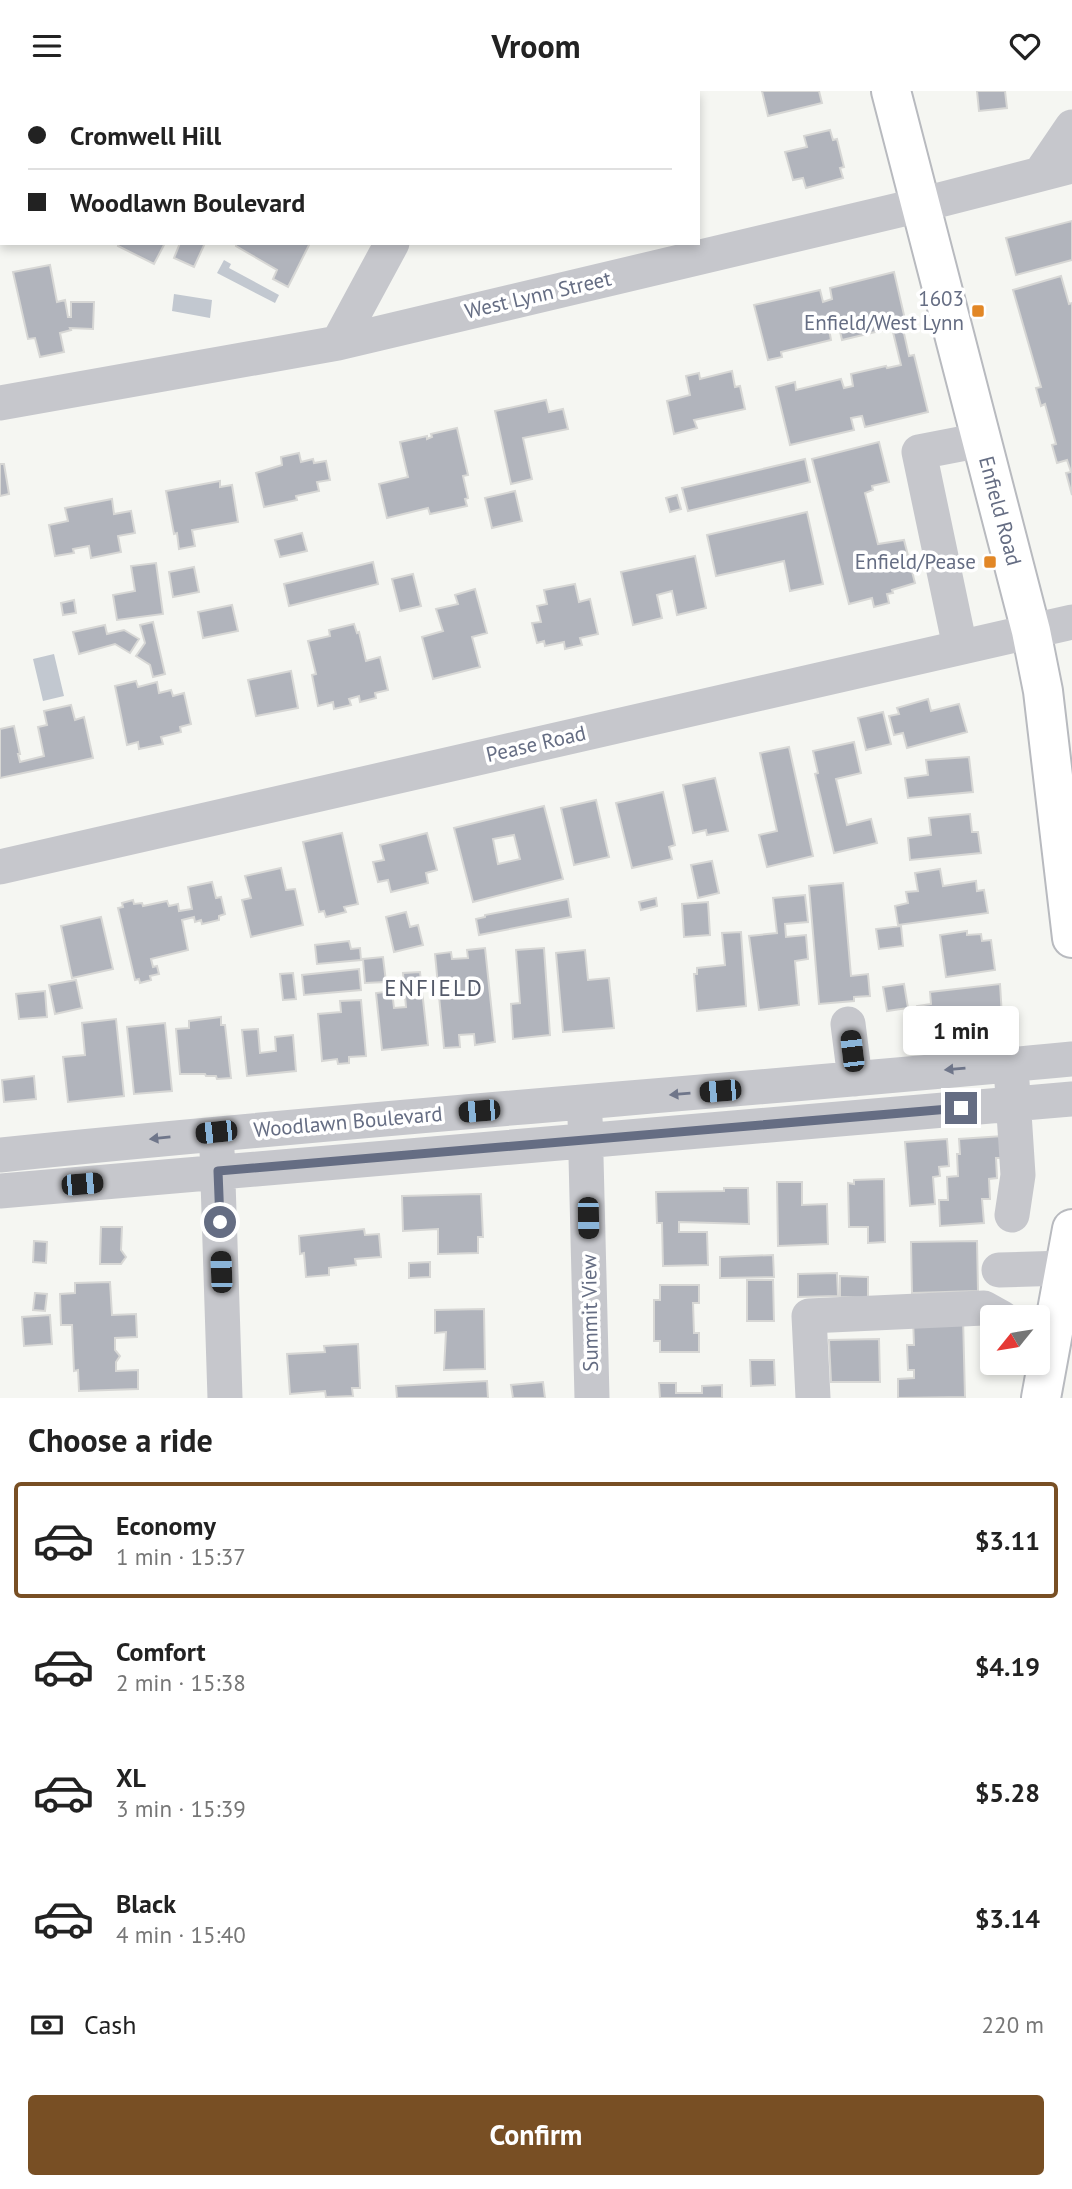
<!DOCTYPE html>
<meta charset="utf-8">
<style>
body{margin:0;font-family:"PT Sans",sans-serif;background:#f2f2f2;color:#222;height:100vh;display:flex;flex-direction:column;font-size:26px;white-space:nowrap}
*{box-sizing:border-box;margin:0}
p{font-size:23px;color:#767676}
.icon{flex:none;width:38px;height:38px;fill:none;stroke:currentColor;stroke-width:2;stroke-linecap:round;stroke-linejoin:round}
.map{position:relative;height:1307px;overflow:hidden}
.side{display:flex;flex-direction:column;background:#fff;flex:1}
.side>*{flex:none}
.top-card{position:absolute;left:0px;top:0px;width:700px;height:154px;box-shadow:0 4px 10px #0003;display:grid;align-content:center;height:154px;padding:0 28px;background:#fff}
.needle{width:46px;rotate:240deg}
.buttons{position:absolute;left:980px;top:1214px;display:grid;gap:14px}
.buttons a{display:grid;place-items:center;width:70px;height:70px;border-radius:7px;background:#fff;box-shadow:0 4px 10px #0003;font-size:35px}
.end{position:absolute;width:32px;height:32px;margin:-16px;border:9px solid #656d83;background:#fff;box-shadow:0 0 0 4px #fff}
.from{border-radius:50%}
.bubble{position:absolute;height:49px;border-radius:7px;background:#fff;box-shadow:0 4px 10px #0003;font-size:23px;font-weight:800;line-height:49px;text-align:center}
.car{position:absolute;width:21px;height:42px;margin:-21px -10px;border-radius:9px;box-shadow:0 0 5px 2px #0007;background:linear-gradient(#222 24%,#8ab4d8 0 40%,#222 0 76%,#8ab4d8 0 86%,#222 0)}
.top-card b{display:flex;align-items:center;gap:24px;height:66px;font-size:26px}
.top-card b+b{border-top:2px solid #e0e0e0}
.top-card i{width:18px;height:18px;background:#222}
ul{padding:0;list-style:none}
li{display:flex;align-items:center;gap:21px;height:116px;margin:0 14px 10px;padding:0 14px;border:4px solid transparent;border-radius:7px}
li div{flex:1}
li b{display:block;font-size:26px}
li em{font-style:normal;font-weight:800}
li.selected{border-color:#784f24}
li>.icon{width:63px;height:63px;stroke-width:1.5}
h2{padding:0 28px;font-size:32px;line-height:84px}
.pay{display:flex;align-items:center;gap:18px;height:77px;padding:0 28px;font-size:26px}
.pay p{margin-inline-start:auto}
.cta{display:flex;gap:14px;margin-top:auto;padding:14px 28px}
.cta a{flex:1;height:80px;border-radius:7px;background:#784f24;color:#fff;font-size:28px;font-weight:800;line-height:80px;text-align:center}
header{display:flex;justify-content:space-between;align-items:center;height:91px;padding:0 28px;background:#fff;font-size:32px;font-weight:800}
.map>svg:first-child{display:block}
.water{fill:#c2c8d0}
.building{fill:#b1b4bc;stroke:#d7d7d5;stroke-width:2;fill-rule:evenodd}
.lines{fill:none;stroke-linecap:round;stroke-linejoin:round}
.major-casing{stroke:#b8babf;stroke-width:42}
.minor{stroke:#c6c7cc;stroke-width:35}
.major{stroke:#fff;stroke-width:38}
.oneway{fill:#6f768a}
.route{stroke:#656d83;stroke-width:9}
.poi-dot{fill:#e28726;stroke:#fff;stroke-width:2.5}
.labels{text-anchor:middle;stroke-width:7;stroke-linejoin:round;paint-order:stroke}
.street-label{font-size:21px;fill:#656d83;stroke:#fff}
.poi-label{font-size:21px;fill:#656d83;stroke:#fff;text-anchor:end}
.neighbourhood-label{font-size:23px;letter-spacing:2px;fill:#535969;stroke:#fff}
</style>
<header><svg class="icon" aria-label="menu" viewBox="0 0 24 24"><path d="M4 6h16M4 12h16M4 18h16"/></svg>Vroom<svg class="icon" aria-label="heart" viewBox="0 0 24 24"><path d="M12 20l-8-8c-3-5 5-10 8-4 3-6 11-1 8 4z"/></svg></header>
<div class="map">
<svg width="1072" height="1307" viewBox="0 0 1072 1307">
<rect width="100%" height="100%" fill="#f5f6f2"/>
<path class="water" d="M224 169 231 173 229 177 279 204 275 212 217 182Z
M174 203 212 209 210 227 172 220Z
M54 563 64 605 43 610 33 568Z"/>
<path class="building" d="M762 0H819L822 12 768 25Z
M977 0H1005L1007 17 979 20Z
M830 39 833 49 837 48 844 76 840 77 843 87 806 97 803 87 793 89 785 61 807 56 804 45Z
M1072 130V169L1016 184 1006 147Z
M119 152H165L154 173 118 155Z
M180 152H205L194 176 174 167Z
M237 152H310L288 196 273 188 277 179 236 155Z
M50 174 57 211 65 209 68 226H71V211H94L93 238 70 237 71 239 60 242 64 261 40 266 35 247 28 248 13 181Z
M894 181 907 237 903 238 909 265 914 264 928 321 865 336 862 325 851 327 854 339 790 354 776 296 795 291 796 299 841 288 844 297 853 295 851 283 886 275 887 277 901 274 892 237 842 249 839 236 829 238 831 249 781 261 782 266 768 269 754 214 820 199 823 211 832 208 830 197Z
M1061 185 1069 213 1072 212V404L1066 382 1071 381 1067 369 1057 372 1052 354 1056 353 1045 313 1041 315 1036 297 1041 296 1013 199Z
M732 280 735 296 740 295 745 318 694 329 697 337 674 343 667 310 690 304 686 285 699 282 700 288Z
M546 309 549 321 563 318 568 338 523 347 532 388 511 393 495 320Z
M457 337 468 384 463 385 468 407 465 408 467 415 430 423 428 417 387 427 379 393 408 386 400 351 427 345V348L432 346 431 343Z
M879 351 889 391 872 395 873 399 865 402 878 453 904 449 915 492 892 499 893 502 887 503 889 512 874 516 872 507 849 513 812 368Z
M299 362 301 371 313 368 314 372 326 370 330 389 317 391 319 400 296 405 297 409 264 416 256 382 282 374 281 366Z
M805 368 810 391 688 420 682 397Z
M0 373H4L9 403 0 405Z
M220 390V396L232 394 238 431 192 439 195 455 179 458 177 442 174 443 166 400Z
M515 400 522 430 492 437 485 407Z
M677 404 681 418 670 421 666 407Z
M112 408 114 423 131 420 135 442 118 445 121 461 91 467 89 455 73 458 74 462 55 465 49 434 68 430 65 417Z
M807 421 823 493 790 500 784 470 716 485 707 444Z
M302 442 307 460 280 466 275 449Z
M695 465 706 517 677 524 672 500 657 504 662 527 633 534 621 481Z
M373 471 378 493 289 515 284 493Z
M156 472 163 523 117 529 113 504 135 500 131 475Z
M194 476 199 501 173 506 169 481Z
M413 483 421 515 400 520 392 488Z
M575 493 579 511 590 508 598 543 580 547 582 554 565 558 564 551 545 555 544 550 537 552 532 532 541 531 537 515 547 513 544 499Z
M475 498 487 542 472 546 480 576 433 588 422 546 443 540 436 518 458 513 455 504Z
M74 509 76 522 63 524 61 512Z
M232 514 238 540 203 547 198 521Z
M153 531 165 583 153 586 150 574 136 565 145 552 140 534Z
M354 533 357 542 359 541 366 570 380 566 388 599 375 602 376 607 360 611 359 605 349 608 351 614 334 618 333 611 318 615 312 584 316 583 308 550 330 545 329 539Z
M105 534 107 543 124 539 139 548 130 562 115 553 79 563 73 541Z
M291 580 298 617 256 625 248 589Z
M136 590 138 596 157 591 159 602 171 599 173 605 184 602 191 633 180 636 181 641 161 646 163 653 139 658 138 651 127 654 115 595Z
M928 608 931 620 959 613 967 641 907 657 903 642 894 644 889 625 899 623 897 617Z
M71 614 75 629 84 626 93 667 0 687V638L14 635 20 663H18L20 671 44 665 38 636 47 634 44 620Z
M883 621 891 653 866 659 858 627Z
M854 651 861 682 836 688 847 734 871 728 877 752 834 762 815 683 818 682 813 660Z
M789 656 813 765 767 776 759 744 777 740 760 662Z
M969 666 973 701 908 707 905 687 928 684 926 669Z
M715 687 728 740 707 744 706 739 693 742 683 694Z
M663 701 675 754 669 756 672 768 632 777 616 712Z
M596 709 609 766 574 774 561 717Z
M544 715 563 788 473 811 454 737ZM514 744 520 768 498 773 493 748Z
M970 723 972 741H978L981 762 910 769 908 747 931 744 929 727Z
M342 742 358 813 344 816 346 821 326 826 324 820 319 821 303 751Z
M427 742 437 779 426 782 428 792 391 801 388 789 378 791 373 771 384 769 380 754Z
M712 770 719 802 698 807 691 774Z
M281 777 286 799 295 798 303 834 251 846 242 809 251 807 245 785Z
M940 778 943 795 976 790 977 800 984 799 988 822 898 834 895 815 908 812 906 801 918 800 915 782Z
M212 791 216 807 221 806 225 823 219 825V829L202 833 201 829 195 831 194 826 182 829 188 859 151 868 153 876 157 875 159 883 150 885 151 889 140 892 139 888 135 889 118 817 123 816 122 812 133 809 134 813 142 812 143 815 167 810 169 815 178 813 179 820 192 818 188 796Z
M843 792 851 885 868 883 870 905 854 906V910L819 913 809 795Z
M805 804 808 831 785 833 786 846 806 844 808 868 795 870 799 914 759 919 749 845 777 842 773 807Z
M656 807 657 815 641 819 639 811Z
M568 808 571 826 479 844 476 828 485 826V824Z
M708 811 710 844 684 846 682 813Z
M406 821 410 836 418 834 423 854 394 861 386 826Z
M101 826 113 878 72 887 61 835Z
M901 835 903 855 879 858 876 838Z
M967 840V844L981 843 982 850 991 849 995 879 946 886 940 844Z
M741 841 746 915 697 920 694 883H697V877L725 874 722 842Z
M349 850 351 858 360 857 361 869 317 873 315 854Z
M485 857 495 951 475 954 474 943 459 944 460 956 444 957 435 863 451 861 452 868 468 867 467 859Z
M544 857 550 944 513 948 511 913 520 912 516 859Z
M585 859 588 889 609 887 614 937 563 941 556 862Z
M383 866 386 891 365 892 363 868Z
M359 878 361 899 304 904 302 884Z
M420 881 428 954 382 959 376 902 392 900 394 917 406 916 403 882Z
M293 882 296 908 283 909 280 883Z
M76 889 82 917 55 923 49 894Z
M904 893 908 917 887 920 883 896Z
M1000 893 1002 925 970 929 972 945 947 948 945 932 919 935 917 915 931 913 930 901Z
M45 900 47 926 19 928 16 903Z
M361 909 366 965 349 966V972L338 973 337 968 322 970 318 923 341 921 340 910Z
M221 926V934H225L231 987 217 988 216 985H206L205 983H180L176 938 189 937V930Z
M116 928 124 1005 68 1011 63 966 85 964 82 932Z
M165 932 172 1000 134 1003 127 936Z
M258 938 260 962 276 960 275 946 293 944 296 980 247 985 242 939Z
M34 985 36 1008 4 1011 2 989Z
M1003 1045 1004 1067H996L997 1087 989 1088 990 1108H982L984 1132 940 1135 939 1109H948L947 1086 958 1085 957 1063H960L959 1048Z
M947 1048 949 1075 939 1076 940 1085 933 1086 935 1113 910 1115 905 1051Z
M884 1088 885 1151 868 1152V1136H849L848 1092 854 1093V1089Z
M777 1091H802V1114L827 1113 828 1153 778 1155Z
M724 1097H748L749 1133 679 1131V1141H707L708 1174 663 1175 662 1132H657L656 1101 724 1100Z
M481 1103 483 1146H478V1162L438 1163V1138L403 1140 402 1105Z
M101 1136H122L121 1159 126 1166 121 1173H100Z
M364 1138 365 1144 379 1143 381 1166 355 1168 356 1174 329 1177V1184L306 1186 304 1162 300 1163 299 1145Z
M34 1150 47 1151 46 1172 33 1171Z
M977 1150 978 1200 912 1202 911 1151Z
M773 1164 774 1186 720 1187V1166Z
M430 1171V1186L409 1187V1172Z
M837 1182 838 1205 798 1206V1183Z
M840 1185 868 1186V1207L840 1206Z
M747 1189H773L774 1230H747Z
M110 1191 112 1224 136 1223 137 1246 115 1247V1259L120 1265 116 1271V1280L138 1279V1298L79 1300 78 1279 74 1280 72 1234H61L60 1203 75 1202V1192Z
M660 1194H699V1212H693L694 1242H699V1261H660V1250H654V1209H660Z
M35 1202 47 1203 45 1220 33 1219Z
M484 1218 485 1278 444 1279 446 1241 435 1242V1219Z
M50 1224 52 1253 24 1255 22 1226Z
M963 1226 965 1306 898 1307V1288L914 1287V1279H908L907 1254H914L913 1227Z
M879 1248 880 1291H831L829 1249Z
M358 1253 360 1297H352L353 1305 326 1306 325 1300 290 1303 287 1263 325 1261 324 1255Z
M750 1269H774L775 1294 751 1295Z
M487 1290 488 1307H397L396 1295Z
M543 1291 545 1307H513L511 1294Z
M659 1292H676V1302H702V1295L722 1294V1307H660Z"/>
<g class="lines">
<g class="major-casing">
<path id="major" d="M891 0 1031 540 1043 600 1072 847
M1041 1307 1072 1138"/>
</g>
<path class="minor" d="M474 2 475 0
M0 16 2 13
M1040 83 1072 36
M338 252 392 152
M0 312 338 252 920 114 1072 75
M960 556 919 361 981 349
M0 776 1072 531
M848 933 855 988
M1012 991 1018 1084 1012 1124
M585 1026 592 1307
M217 1059 225 1307
M0 1064C357 1027 715 1002 1072 968
M0 1100 1072 1008
M999 1179 1065 1177
M813 1307 809 1225 984 1217 1002 1227"/>
<use href="#major" class="major"/>
</g>
<defs><path id="oneway-solid" d="M-6-.8H1V-3.2L6.5 0L1 3.2V.8H-6Z" transform="scale(1.75)"/></defs>
<g class="oneway">
<use href="#oneway-solid" transform="translate(955 978) rotate(175)"/>
<use href="#oneway-solid" transform="translate(680 1003) rotate(175)"/>
<use href="#oneway-solid" transform="translate(160 1047) rotate(174)"/>
</g>
<g class="lines">
<path class="route" d="M220 1131 218 1080 961 1017"/>
</g>
<g class="poi-dot">
<rect x="971" y="213" width="14" height="14" rx="3.5"/>
<rect x="983" y="464" width="14" height="14" rx="3.5"/>
</g>
<g class="labels">
<g class="street-label">
<text transform="translate(538 204) rotate(-13)" y="7">West Lynn Street</text>
<text transform="translate(1000 420) rotate(75)" y="7">Enfield Road</text>
<text transform="translate(536 653) rotate(-13)" y="7">Pease Road</text>
<text transform="translate(348 1031) rotate(-5)" y="7">Woodlawn Boulevard</text>
<text transform="translate(590 1222) rotate(-91)" y="7">Summit View</text>
</g>
<g class="poi-label">
<text x="964" y="215">1603<tspan x="964" dy="24">Enfield/West Lynn</tspan></text>
<text x="976" y="478">Enfield/Pease</text>
</g>
<g class="neighbourhood-label">
<text x="434" y="905">ENFIELD</text>
</g>
</g>
</svg>
<div class="buttons">
<a><svg class="needle" viewBox="-14 -14 28 28"><path d="M0-13l5 13h-10z" fill="#e53935"/><path d="M0 13l5-13h-10z" fill="#767676"/></svg></a>
</div>
<i class="end from" style="left:220px;top:1131px"></i>
<i class="end" style="left:961px;top:1017px"></i>
<div class="bubble" style="left:903px;top:915px;width:116px">1 min</div>
<i class="car" style="left:852px;top:960px;rotate:353deg"></i>
<i class="car" style="left:720px;top:1000px;rotate:265deg"></i>
<i class="car" style="left:479px;top:1020px;rotate:265deg"></i>
<i class="car" style="left:216px;top:1041px;rotate:264deg"></i>
<i class="car" style="left:82px;top:1093px;rotate:85deg"></i>
<i class="car" style="left:588px;top:1127px;rotate:179deg"></i>
<i class="car" style="left:221px;top:1181px;rotate:358deg"></i>
<div class="top-card">
<b><i class="from"></i>Cromwell Hill</b>
<b><i></i>Woodlawn Boulevard</b>
</div>
</div>
<section class="side">
<h2>Choose a ride</h2>
<ul>
<li class="selected"><svg class="icon" aria-label="car" viewBox="0 0 24 24"><path d="M5 17H2v-5l4-1 3-4h7l3 4 3 1v5h-3M9 17h6M6 11h13"/><circle cx="7" cy="17" r="2"/><circle cx="17" cy="17" r="2"/></svg><div><b>Economy</b><p>1 min · 15:37</p></div><em>$3.11</em></li>
<li><svg class="icon" aria-label="car" viewBox="0 0 24 24"><path d="M5 17H2v-5l4-1 3-4h7l3 4 3 1v5h-3M9 17h6M6 11h13"/><circle cx="7" cy="17" r="2"/><circle cx="17" cy="17" r="2"/></svg><div><b>Comfort</b><p>2 min · 15:38</p></div><em>$4.19</em></li>
<li><svg class="icon" aria-label="car" viewBox="0 0 24 24"><path d="M5 17H2v-5l4-1 3-4h7l3 4 3 1v5h-3M9 17h6M6 11h13"/><circle cx="7" cy="17" r="2"/><circle cx="17" cy="17" r="2"/></svg><div><b>XL</b><p>3 min · 15:39</p></div><em>$5.28</em></li>
<li><svg class="icon" aria-label="car" viewBox="0 0 24 24"><path d="M5 17H2v-5l4-1 3-4h7l3 4 3 1v5h-3M9 17h6M6 11h13"/><circle cx="7" cy="17" r="2"/><circle cx="17" cy="17" r="2"/></svg><div><b>Black</b><p>4 min · 15:40</p></div><em>$3.14</em></li>
</ul>
<div class="pay"><svg class="icon" aria-label="cash" viewBox="0 0 24 24"><path d="M3 7h18v10H3z"/><circle cx="12" cy="12" r="2"/></svg>Cash<p>220 m</p></div>
<div class="cta"><a>Confirm</a></div>
</section>
